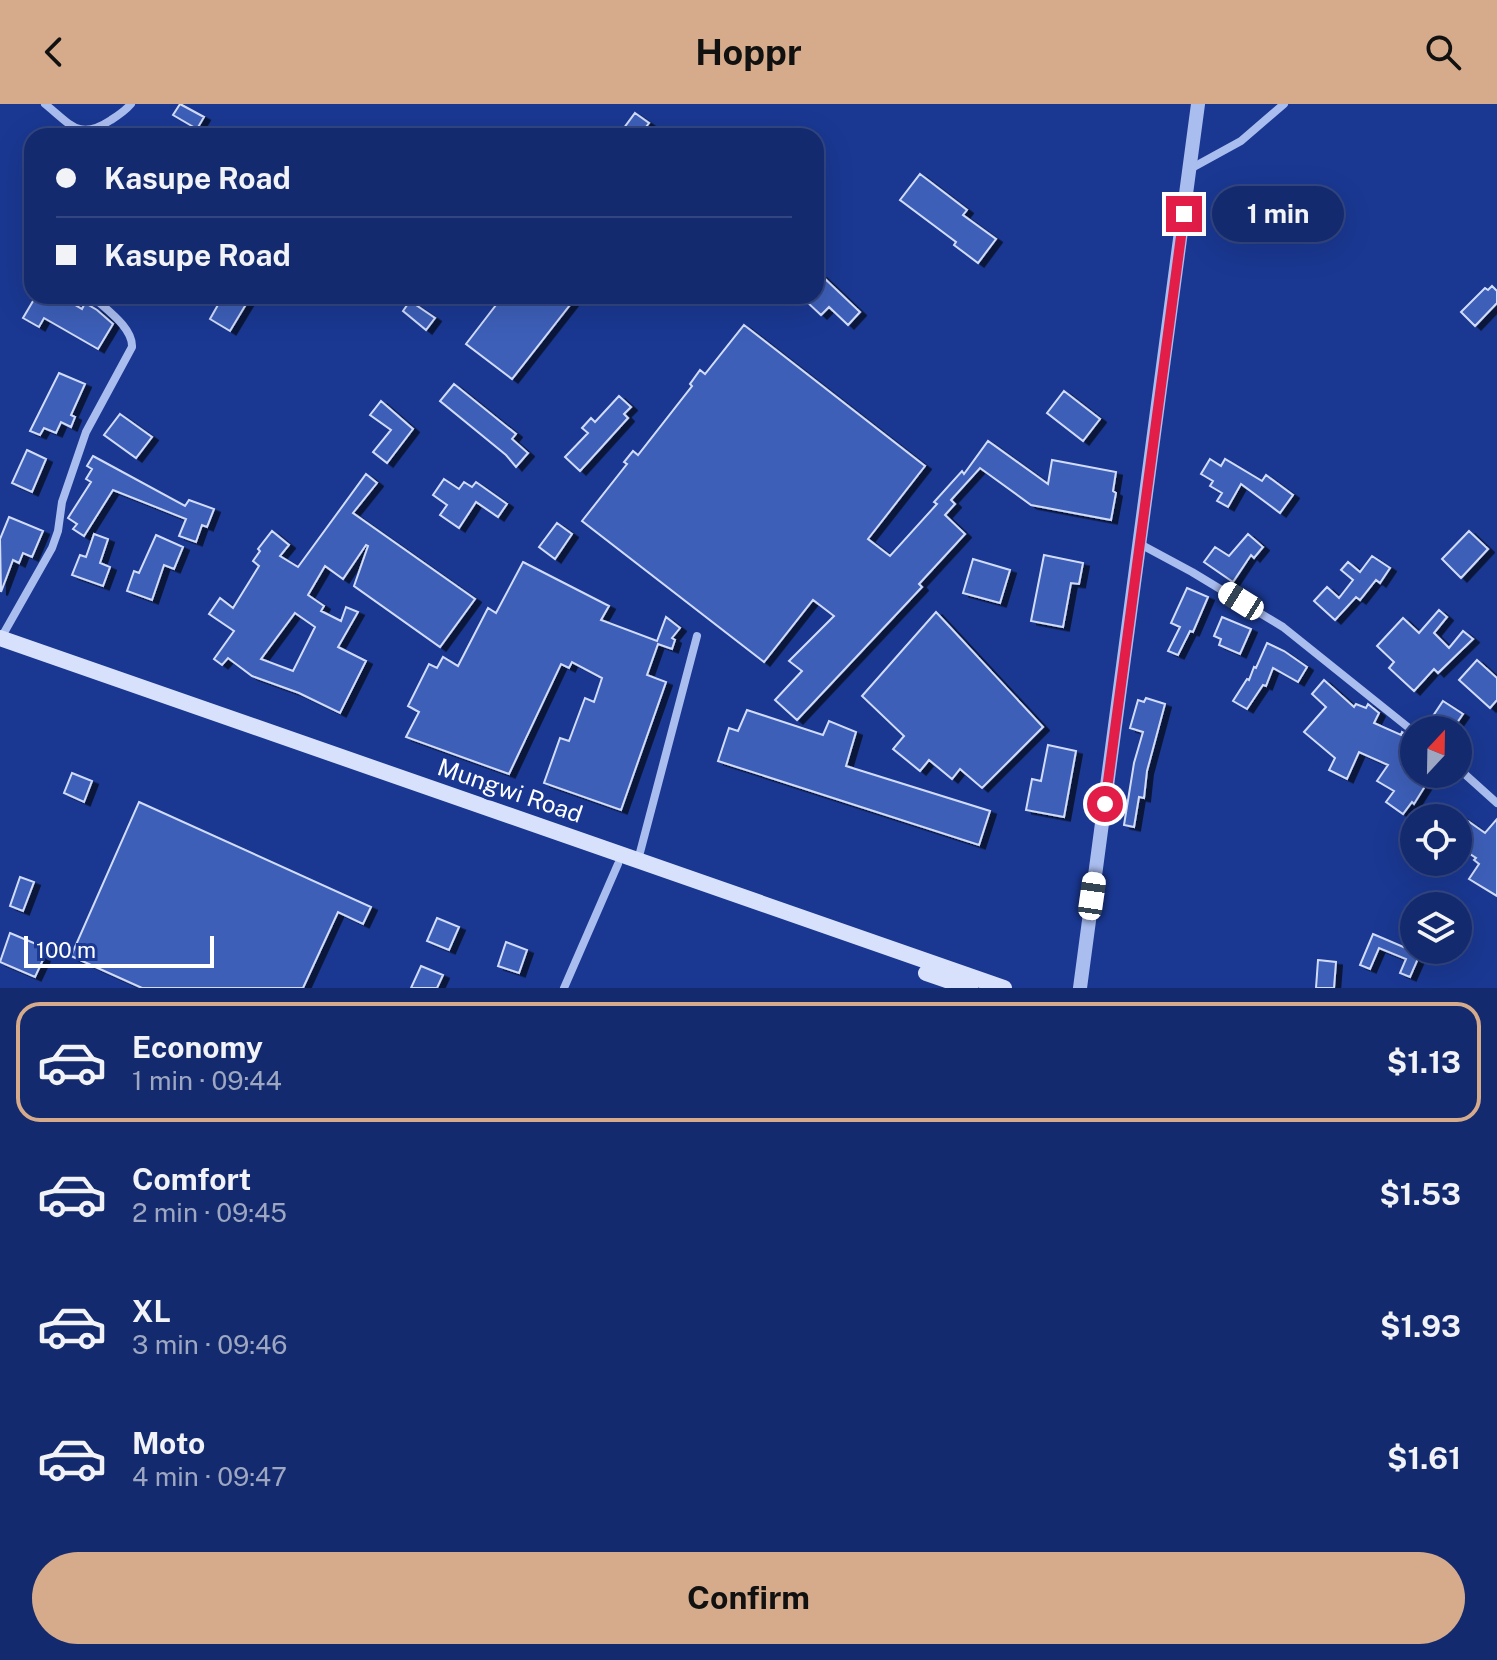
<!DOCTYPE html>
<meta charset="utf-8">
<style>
body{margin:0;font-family:"Public Sans",sans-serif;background:#213676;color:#f1f3f6;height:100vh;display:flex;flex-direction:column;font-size:30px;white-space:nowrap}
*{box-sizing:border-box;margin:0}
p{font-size:26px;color:#9da7c2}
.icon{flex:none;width:44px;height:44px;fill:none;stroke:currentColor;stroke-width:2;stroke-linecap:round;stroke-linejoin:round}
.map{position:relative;height:884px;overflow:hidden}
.sheet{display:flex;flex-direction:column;background:#142a6e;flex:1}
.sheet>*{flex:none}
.guide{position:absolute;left:24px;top:24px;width:800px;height:176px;border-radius:24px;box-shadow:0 8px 32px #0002,0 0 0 2px #334681;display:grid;align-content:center;height:176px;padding:0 32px;background:#142a6e}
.needle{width:52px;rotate:22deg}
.buttons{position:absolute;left:1400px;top:612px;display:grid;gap:16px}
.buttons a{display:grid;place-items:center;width:72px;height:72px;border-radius:50%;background:#142a6e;box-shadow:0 8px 32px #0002,0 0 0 2px #334681;font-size:40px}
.scale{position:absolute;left:24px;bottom:20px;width:190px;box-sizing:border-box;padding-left:8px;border:4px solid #fff;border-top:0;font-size:22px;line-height:28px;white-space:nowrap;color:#fff;-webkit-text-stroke:6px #1a3892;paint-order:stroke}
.end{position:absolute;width:36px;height:36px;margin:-18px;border:10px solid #e11d48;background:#fff;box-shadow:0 0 0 4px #fff}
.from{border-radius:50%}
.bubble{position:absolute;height:56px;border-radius:28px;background:#142a6e;box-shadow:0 8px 32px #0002,0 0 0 2px #334681;font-size:26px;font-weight:700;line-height:56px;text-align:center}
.car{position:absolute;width:24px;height:48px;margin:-24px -12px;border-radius:10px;box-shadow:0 0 6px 2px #0007;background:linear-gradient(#fff 24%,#345 0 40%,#fff 0 76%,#345 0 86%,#fff 0)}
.guide b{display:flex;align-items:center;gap:28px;height:76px;font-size:30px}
.guide b+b{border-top:2px solid #334681}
.guide i{width:20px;height:20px;background:#f1f3f6}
ul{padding:14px 0 0;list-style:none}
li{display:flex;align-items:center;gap:24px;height:120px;margin:0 16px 12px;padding:0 16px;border:4px solid transparent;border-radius:24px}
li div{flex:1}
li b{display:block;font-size:30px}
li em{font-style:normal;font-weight:700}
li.current{border-color:#d6ab8b}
li>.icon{width:72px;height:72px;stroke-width:1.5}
.cta{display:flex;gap:16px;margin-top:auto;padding:16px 32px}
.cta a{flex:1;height:92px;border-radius:48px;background:#d6ab8b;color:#111;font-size:32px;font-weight:700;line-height:92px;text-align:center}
header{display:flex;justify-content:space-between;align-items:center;height:104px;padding:0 32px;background:#d6ab8b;color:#111;font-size:36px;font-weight:700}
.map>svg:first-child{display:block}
.building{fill:#3e5fb8;stroke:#d1dcfb;stroke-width:2;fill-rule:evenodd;filter:url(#shadow)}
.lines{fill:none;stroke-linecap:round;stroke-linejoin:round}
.minor{stroke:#aabdef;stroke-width:8}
.tertiary{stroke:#aabdef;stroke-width:14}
.secondary{stroke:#d8e1fb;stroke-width:16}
.route{stroke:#e11d48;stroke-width:10}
.labels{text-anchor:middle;stroke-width:7;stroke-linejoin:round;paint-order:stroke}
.street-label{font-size:24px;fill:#fff;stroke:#1a3892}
</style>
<header><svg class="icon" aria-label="back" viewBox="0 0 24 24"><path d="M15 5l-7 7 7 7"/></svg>Hoppr<svg class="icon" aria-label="search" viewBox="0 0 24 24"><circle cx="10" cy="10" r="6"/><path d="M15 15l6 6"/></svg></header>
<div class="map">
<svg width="1497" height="884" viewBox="0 0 1497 884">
<defs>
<filter id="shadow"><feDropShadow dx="6" dy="3.5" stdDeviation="0" flood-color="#0009"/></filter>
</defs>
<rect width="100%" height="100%" fill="#1a3892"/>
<path class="building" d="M180 0 204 13 197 25 173 11Z
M635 9 649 19 639 32H618Z
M920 70 967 106 963 111 996 135 978 159 954 141 956 138 900 96Z
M821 171 860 208 848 221 829 203 821 211 808 199 811 197 805 192H816V176Z
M1492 182 1497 187V199L1475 222 1461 208 1485 184 1488 186Z
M36 192H45L54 197 60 192 82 205 85 199 97 206 113 220 98 245 44 214 39 223 23 214Z
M223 192H251L230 227 210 215Z
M503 192H577L512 275 466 240Z
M410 197 435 214 426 226 403 207Z
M744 221 925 362 868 435 890 452 937 400 934 398 962 367 964 370 988 337 1048 380 1052 356 1116 368 1113 387 1116 389 1111 416 1031 401 980 364 951 396 955 400 945 411 965 430 919 480 922 483 797 616 775 596 802 567 789 557 834 512 813 496 764 558 582 417 627 360 624 358 633 347 638 351 692 282 690 280 700 266 705 270Z
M59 269 85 280 71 311 75 313 71 323 61 318 56 329 44 324 40 331 30 327Z
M454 280 516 330 512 335 528 349 516 363 506 351 440 297Z
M1064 287 1100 315 1083 337 1047 309Z
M619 292 631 303 624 310 628 314 580 367 565 353 588 329 582 324 591 314 595 318Z
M381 297 413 325 387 359 373 348 391 326 370 311Z
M120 310 152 333 136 354 104 331Z
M27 346 46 355 32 388 12 379Z
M93 352 185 402 189 396 214 405 207 423 202 421 196 438 179 432 186 415 113 386 84 432 73 425 77 420 68 414 91 378 86 375 92 365 87 362Z
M1210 355 1221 362 1225 355 1262 377 1266 371 1293 391 1280 409 1241 380 1228 403 1217 397 1222 389 1210 382 1213 377 1201 370Z
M366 370 377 379 353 409 475 495 440 543 354 482 368 442 366 441 343 475 325 462 308 491 324 502 321 507 341 517 346 503 358 508 338 543 366 557 340 609 299 589 252 572 228 554 222 561 214 555 234 527 209 510 220 494 233 504 259 462 253 457 260 447 258 445 272 427 289 441 280 452 298 463ZM295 509 315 523 293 567 261 555Z
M444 375 459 385 464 378 472 383 476 378 507 400 498 413 476 398 459 424 440 411 447 401 433 391Z
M9 413 43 427 32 453 23 449 19 459 13 456 1 488 0 435Z
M557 419 572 430 555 455 539 443Z
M1469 427 1488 445 1461 474 1442 455Z
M94 430 108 435 100 459 110 463 103 482 72 471 80 451 86 453Z
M1248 430 1263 443 1254 454 1251 451 1233 478 1204 458 1215 443 1229 452Z
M156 431 183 443 174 465 164 461 152 496 127 487 134 467 139 469Z
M1044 451 1083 459 1079 480 1071 479 1063 523 1031 517Z
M1372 452 1390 464 1380 479 1376 476 1360 496 1356 493 1335 516 1314 497 1327 483 1339 494 1353 476 1341 466 1348 458 1360 468Z
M973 455 1010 466 1000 499 963 489Z
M523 458 609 502 601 516 657 537 666 513 680 524 672 534 675 536 672 545 658 540 647 571 666 578 621 706 544 679 560 634 569 637 585 594 594 598 602 574 572 558 569 564 561 560 509 670 406 633 419 608 408 602 429 560 437 564 443 553 458 562 488 504 496 509Z
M1187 484 1208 493 1193 528 1190 527 1178 551 1168 547 1180 523 1171 519Z
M1439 506 1447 513 1434 529 1449 544 1463 527 1473 535 1438 569 1434 565 1414 587 1389 564 1394 558 1377 542 1403 514 1419 529Z
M936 508 1043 623 982 684 960 665 952 675 929 656 920 667 893 645 904 632 862 592Z
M1222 513 1251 525 1240 550 1219 541 1221 535 1214 532Z
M1267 539 1284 547 1307 563 1298 578 1273 564 1266 582 1263 581 1247 605 1233 597 1247 575 1249 576 1254 563 1256 564Z
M1477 556 1497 574V596L1490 604 1459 576Z
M1324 576 1354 603 1356 600 1366 604 1368 600 1379 609 1374 619 1401 631 1402 628 1414 635V640L1402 662 1427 679 1414 700 1412 698 1403 710 1386 698 1394 687 1377 677 1388 661 1359 648 1347 675 1329 666 1335 654 1304 628 1326 603 1312 590Z
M1146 594 1165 600 1147 667 1144 694 1139 693 1134 723 1124 721 1134 659 1143 628 1130 624 1138 596 1144 598Z
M1443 597 1463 610 1452 626H1435L1427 621Z
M747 606 823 631 829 617 856 628 846 662 990 707 979 741 718 657 729 624 738 627Z
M1048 641 1076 647 1064 713 1026 706 1032 675 1041 677Z
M72 669 92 677 84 698 64 689Z
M139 698 371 803 363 820 338 808 303 884H142L71 852Z
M1458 710 1485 729 1497 715V792L1469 775 1479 760 1474 756 1476 754 1458 742Z
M20 773 34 778 23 807 10 802Z
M437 814 459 823 449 846 427 837Z
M10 829 48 845 35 873 0 858Z
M1373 830 1420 850 1410 873 1400 869 1406 855 1379 844 1370 865 1360 861Z
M506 838 527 846 519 869 498 862Z
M1318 856 1336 858 1334 884H1316Z
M421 862 443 871 437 884H411Z"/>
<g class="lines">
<path class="minor" d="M45 0C71 21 79 37 111 16 119 11 125 7 131 0
M1190 65 1241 37 1284 0
M1140 440 1192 468 1283 523 1414 628
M1 534 52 444 58 427 62 398 86 328 132 243C133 223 105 205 92 192
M1458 664 1497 699
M638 756 697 532
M564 884 618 760"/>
<path class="tertiary" d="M1080 884 1198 0"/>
<path class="secondary" d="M0 534 1004 884
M926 869 970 884"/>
</g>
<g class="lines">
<path class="route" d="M1105 700 1184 110"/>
</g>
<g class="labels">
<g class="street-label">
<text transform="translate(510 687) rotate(19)" y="8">Mungwi Road</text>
</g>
</g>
</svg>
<div class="buttons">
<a><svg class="needle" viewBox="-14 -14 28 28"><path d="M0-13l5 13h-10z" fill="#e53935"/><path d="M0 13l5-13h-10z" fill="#9da7c2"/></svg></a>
<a><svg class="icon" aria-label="locate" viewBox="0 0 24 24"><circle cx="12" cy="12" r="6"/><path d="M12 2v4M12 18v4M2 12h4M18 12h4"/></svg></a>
<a><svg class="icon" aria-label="layers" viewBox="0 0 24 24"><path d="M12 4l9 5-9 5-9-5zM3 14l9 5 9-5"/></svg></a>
</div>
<div class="scale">100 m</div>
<i class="end from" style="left:1105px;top:700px"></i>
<i class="end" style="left:1184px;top:110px"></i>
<div class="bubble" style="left:1212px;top:82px;width:132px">1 min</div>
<i class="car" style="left:1241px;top:497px;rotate:302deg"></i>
<i class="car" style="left:1092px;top:792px;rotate:8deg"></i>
<div class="guide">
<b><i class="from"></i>Kasupe Road</b>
<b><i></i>Kasupe Road</b>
</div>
</div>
<section class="sheet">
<ul>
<li class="current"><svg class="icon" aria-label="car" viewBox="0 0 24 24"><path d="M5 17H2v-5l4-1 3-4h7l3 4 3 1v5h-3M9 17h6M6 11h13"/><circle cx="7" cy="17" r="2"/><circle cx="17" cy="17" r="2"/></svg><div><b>Economy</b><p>1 min · 09:44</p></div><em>$1.13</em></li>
<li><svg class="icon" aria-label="car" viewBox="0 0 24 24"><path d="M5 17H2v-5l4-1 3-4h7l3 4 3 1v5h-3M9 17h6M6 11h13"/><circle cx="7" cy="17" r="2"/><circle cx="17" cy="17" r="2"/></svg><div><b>Comfort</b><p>2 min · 09:45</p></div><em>$1.53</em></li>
<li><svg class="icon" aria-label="car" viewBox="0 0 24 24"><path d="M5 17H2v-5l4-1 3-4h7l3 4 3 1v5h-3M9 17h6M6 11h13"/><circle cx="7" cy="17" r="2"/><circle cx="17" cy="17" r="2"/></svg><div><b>XL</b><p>3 min · 09:46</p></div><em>$1.93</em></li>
<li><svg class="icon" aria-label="car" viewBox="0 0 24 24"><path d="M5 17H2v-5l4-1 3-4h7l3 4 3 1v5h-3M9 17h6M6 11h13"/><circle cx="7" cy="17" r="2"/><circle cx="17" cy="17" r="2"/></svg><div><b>Moto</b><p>4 min · 09:47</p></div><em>$1.61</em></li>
</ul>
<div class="cta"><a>Confirm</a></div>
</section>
